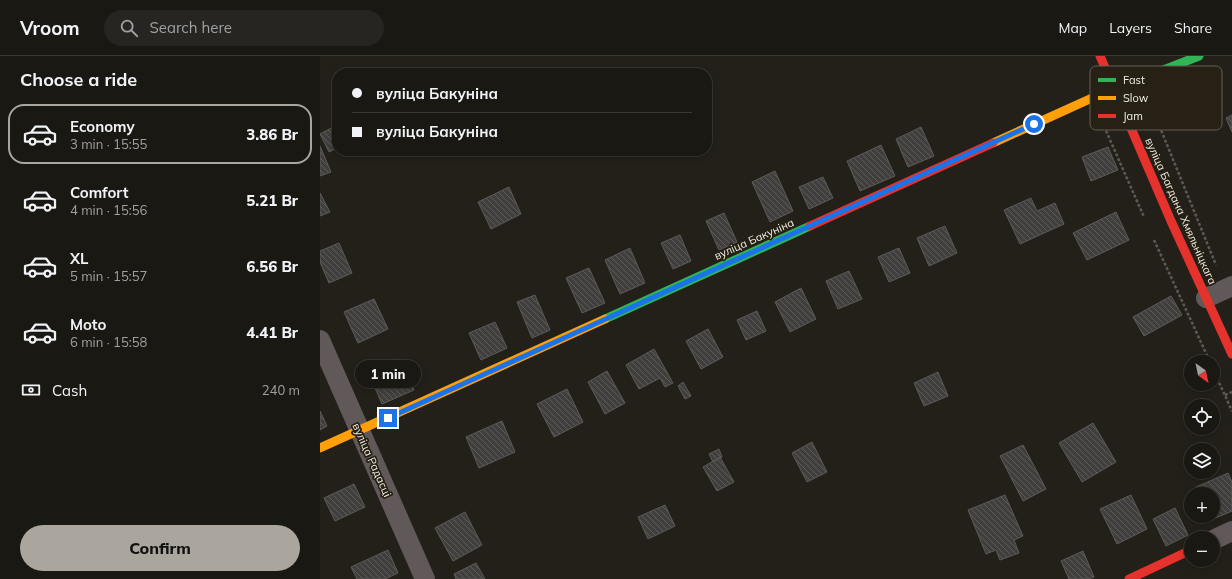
<!DOCTYPE html>
<meta charset="utf-8">
<style>
body{margin:0;font-family:Mulish,sans-serif;background:#272521;color:#f1f3f6;height:100vh;display:flex;flex-direction:column;font-size:15px;white-space:nowrap}
*{box-sizing:border-box;margin:0}
p{font-size:13px;color:#9fa0a0}
.icon{flex:none;width:22px;height:22px;fill:none;stroke:currentColor;stroke-width:2;stroke-linecap:round;stroke-linejoin:round}
.map{position:relative;flex:1;overflow:hidden}
.panel{display:flex;flex-direction:column;background:#1a1813;width:320px}
.panel>*{flex:none}
.banner{position:absolute;left:12px;top:12px;width:380px;height:88px;border-radius:16px;box-shadow:0 2px 6px #0003,0 0 0 1px #383733;display:grid;align-content:center;height:88px;padding:0 20px;background:#1a1813}
.needle{width:26px;rotate:147deg}
.tools{position:absolute;left:864px;top:299px;display:grid;gap:8px}
.tools a{display:grid;place-items:center;width:36px;height:36px;border-radius:50%;background:#1a1813;box-shadow:0 2px 6px #0003,0 0 0 1px #383733;font-size:20px}
.end{position:absolute;width:18px;height:18px;margin:-9px;border:5px solid #1a73e8;background:#fff;box-shadow:0 0 0 2px #fff}
.from{border-radius:50%}
.bubble{position:absolute;height:28px;border-radius:14px;background:#1a1813;box-shadow:0 2px 6px #0003,0 0 0 1px #383733;font-size:13px;font-weight:800;line-height:28px;text-align:center}
.banner b{display:flex;align-items:center;gap:14px;height:38px;font-size:15px}
.banner b+b{border-top:1px solid #383733}
.banner i{width:10px;height:10px;background:#f1f3f6}
ul{padding:0;list-style:none}
li{display:flex;align-items:center;gap:12px;height:60px;margin:0 8px 6px;padding:0 12px;border:2px solid transparent;border-radius:16px}
li div{flex:1}
li b{display:block;font-size:15px}
li em{font-style:normal;font-weight:800}
li.selected{border-color:#aaa69e}
li>.icon{width:36px;height:36px;stroke-width:1.5}
h2{padding:0 20px;font-size:18px;line-height:48px}
.pay{display:flex;align-items:center;gap:10px;height:44px;padding:0 20px;font-size:15px}
.pay p{margin-inline-start:auto}
.primary-button{display:flex;gap:8px;margin-top:auto;padding:8px 20px}
.primary-button a{flex:1;height:46px;border-radius:24px;background:#aaa69e;color:#111;font-size:16px;font-weight:800;line-height:46px;text-align:center}
header{display:flex;align-items:center;gap:24px;box-sizing:border-box;height:56px;padding:0 20px;background:#1a1813;border-bottom:1px solid #383733}
header strong{font-size:19px}
nav{display:flex;gap:22px;margin-inline-start:auto;font-size:14px}
.search{width:280px;height:36px;background:#272521;display:flex;align-items:center;gap:10px;box-sizing:border-box;padding:0 14px;border-radius:22px;color:#9fa0a0;font-size:15px}
main{display:flex;flex:1;min-height:0}
.map>svg:first-child{display:block}
.building{fill:url(#building-back-hatch);stroke:#5d5a59}
.lines{fill:none;stroke-linecap:round;stroke-linejoin:round}
.path{stroke:#5e5855;stroke-width:2.5;stroke-dasharray:3 2;stroke-linecap:butt}
.street{stroke:#615959;stroke-width:20}
.fast{stroke:#30b455;stroke-width:9}
.slow{stroke:#ff9f0a;stroke-width:9}
.jam{stroke:#e5322d;stroke-width:9}
.route{stroke:#1a73e8;stroke-width:5}
.labels{text-anchor:middle;stroke-width:3.5;stroke-linejoin:round;paint-order:stroke}
.street-label{font-size:11px;fill:#f2eee6;stroke:#272115}
.key{fill:#272115;stroke:#645e54;stroke-width:1}
.key-label{font-size:11px;fill:#f2eee6}
</style>
<header>
<strong>Vroom</strong>
<div class="search"><svg class="icon" aria-label="search" viewBox="0 0 24 24"><circle cx="10" cy="10" r="6"/><path d="M15 15l6 6"/></svg>Search here</div>
<nav><a>Map</a><a>Layers</a><a>Share</a></nav>
</header>
<main>
<section class="panel">
<h2>Choose a ride</h2>
<ul>
<li class="selected"><svg class="icon" aria-label="car" viewBox="0 0 24 24"><path d="M5 17H2v-5l4-1 3-4h7l3 4 3 1v5h-3M9 17h6M6 11h13"/><circle cx="7" cy="17" r="2"/><circle cx="17" cy="17" r="2"/></svg><div><b>Economy</b><p>3 min · 15:55</p></div><em>3.86 Br</em></li>
<li><svg class="icon" aria-label="car" viewBox="0 0 24 24"><path d="M5 17H2v-5l4-1 3-4h7l3 4 3 1v5h-3M9 17h6M6 11h13"/><circle cx="7" cy="17" r="2"/><circle cx="17" cy="17" r="2"/></svg><div><b>Comfort</b><p>4 min · 15:56</p></div><em>5.21 Br</em></li>
<li><svg class="icon" aria-label="car" viewBox="0 0 24 24"><path d="M5 17H2v-5l4-1 3-4h7l3 4 3 1v5h-3M9 17h6M6 11h13"/><circle cx="7" cy="17" r="2"/><circle cx="17" cy="17" r="2"/></svg><div><b>XL</b><p>5 min · 15:57</p></div><em>6.56 Br</em></li>
<li><svg class="icon" aria-label="car" viewBox="0 0 24 24"><path d="M5 17H2v-5l4-1 3-4h7l3 4 3 1v5h-3M9 17h6M6 11h13"/><circle cx="7" cy="17" r="2"/><circle cx="17" cy="17" r="2"/></svg><div><b>Moto</b><p>6 min · 15:58</p></div><em>4.41 Br</em></li>
</ul>
<div class="pay"><svg class="icon" aria-label="cash" viewBox="0 0 24 24"><path d="M3 7h18v10H3z"/><circle cx="12" cy="12" r="2"/></svg>Cash<p>240 m</p></div>
<div class="primary-button"><a>Confirm</a></div>
</section>
<div class="map">
<svg width="912" height="523" viewBox="0 0 912 523">
<defs>
<pattern id="building-back-hatch" width="6" height="6" patternUnits="userSpaceOnUse"><rect width="6" height="6" fill="#413e3e"/><path d="M-1 5l2 2M0 0l6 6M5-1l2 2" fill="none" stroke="#5d5a5a"/></pattern>
</defs>
<rect width="100%" height="100%" fill="#232019"/>
<path class="building" d="M912 59V76L906 62Z
M17 69V92L9 96 0 78Z
M601 71 614 100 588 111 576 83Z
M561 89 575 120 540 135 527 105Z
M0 90 11 116 0 120Z
M788 91 798 114 771 125 762 101Z
M455 115 473 155 450 166 432 126Z
M503 121 513 142 489 153 479 131Z
M189 131 201 158 171 173 158 146Z
M0 137 10 156 0 160Z
M711 142 717 155 735 147 744 168 700 188 684 154Z
M796 156 809 184 767 204 753 177Z
M404 157 417 186 399 194 386 165Z
M625 170 637 197 609 210 597 182Z
M360 179 371 205 353 213 341 187Z
M19 187 32 217 9 227 0 206V195Z
M310 192 325 227 300 238 285 204Z
M579 192 590 217 569 226 558 201Z
M269 212 285 247 262 257 246 222Z
M529 215 542 243 518 253 506 225Z
M481 232 496 263 470 276 455 246Z
M215 239 230 274 212 282 197 246Z
M851 240 862 259 824 280 813 261Z
M54 243 68 273 38 287 24 256Z
M437 255 446 275 426 284 417 264Z
M175 266 187 292 161 304 149 277Z
M388 273 403 301 381 313 366 285Z
M334 293 353 327 345 331 340 322 319 333 306 309Z
M80 303 94 334 62 348 49 318Z
M287 315 305 347 285 358 268 326Z
M618 316 628 340 604 350 594 327Z
M363 326 371 340 365 343 358 330Z
M247 333 263 366 234 381 217 348Z
M0 355 7 370 0 374Z
M182 365 195 396 159 412 146 381Z
M773 367 796 406 762 426 739 387Z
M492 386 507 416 487 426 472 397Z
M703 389 726 433 703 445 680 400Z
M399 393 402 401 393 406 389 398Z
M400 401 414 426 397 435 383 411Z
M908 417 912 426V455L891 464 890 460H893V438H880L876 431Z
M34 428 45 451 15 465 4 442Z
M685 439 703 480 694 484 699 497 680 504 676 494 666 498 648 454Z
M811 439 827 473 797 488 780 453Z
M345 449 355 470 328 483 318 461Z
M855 452 868 479 846 490 833 463Z
M145 456 162 489 133 505 115 472Z
M68 494 78 517 65 523H37L31 511Z
M763 495 774 521 769 523H749L741 505Z
M156 507 165 523H136L134 518Z"/>
<g class="lines">
<path class="path" d="M828 42 896 209
M780 61 824 161
M834 184 890 306
M893 313 912 355
M905 339 912 336"/>
<path class="street" d="M886 242 912 230
M0 284 105 523
M893 484 912 475"/>
<path class="fast" d="M823 22 879 0
M285 263 490 170"/>
<path class="slow" d="M673 87 772 42 823 22
M0 392 285 263"/>
<path class="jam" d="M780 0 851 165 912 298
M490 170 673 87
M809 523 871 494"/>
</g>
<g class="lines">
<path class="route" d="M68 362 714 68"/>
</g>
<g class="labels">
<g class="street-label">
<text transform="translate(861 155) rotate(66)" y="4">вуліца Багдана Хмяльніцкага</text>
<text transform="translate(434 183) rotate(-24)" y="4">вуліца Бакуніна</text>
<text transform="translate(52 404) rotate(66)" y="4">вуліца Радасці</text>
</g>
</g>
<rect x="770" y="10" width="132" height="64" rx="6" class="key"/>
<rect x="778" y="22" width="18" height="4" fill="#30b455"/>
<rect x="778" y="40" width="18" height="4" fill="#ff9f0a"/>
<rect x="778" y="58" width="18" height="4" fill="#e5322d"/>
<g class="key-label">
<text x="803" y="28">Fast</text>
<text x="803" y="46">Slow</text>
<text x="803" y="64">Jam</text>
</g>
</svg>
<div class="tools">
<a><svg class="needle" viewBox="-14 -14 28 28"><path d="M0-13l5 13h-10z" fill="#e53935"/><path d="M0 13l5-13h-10z" fill="#9fa0a0"/></svg></a>
<a><svg class="icon" aria-label="locate" viewBox="0 0 24 24"><circle cx="12" cy="12" r="6"/><path d="M12 2v4M12 18v4M2 12h4M18 12h4"/></svg></a>
<a><svg class="icon" aria-label="layers" viewBox="0 0 24 24"><path d="M12 4l9 5-9 5-9-5zM3 14l9 5 9-5"/></svg></a>
<a>+</a>
<a>−</a>
</div>
<i class="end from" style="left:714px;top:68px"></i>
<i class="end" style="left:68px;top:362px"></i>
<div class="bubble" style="left:35px;top:304px;width:66px">1 min</div>
<div class="banner">
<b><i class="from"></i>вуліца Бакуніна</b>
<b><i></i>вуліца Бакуніна</b>
</div>
</div>
</main>
